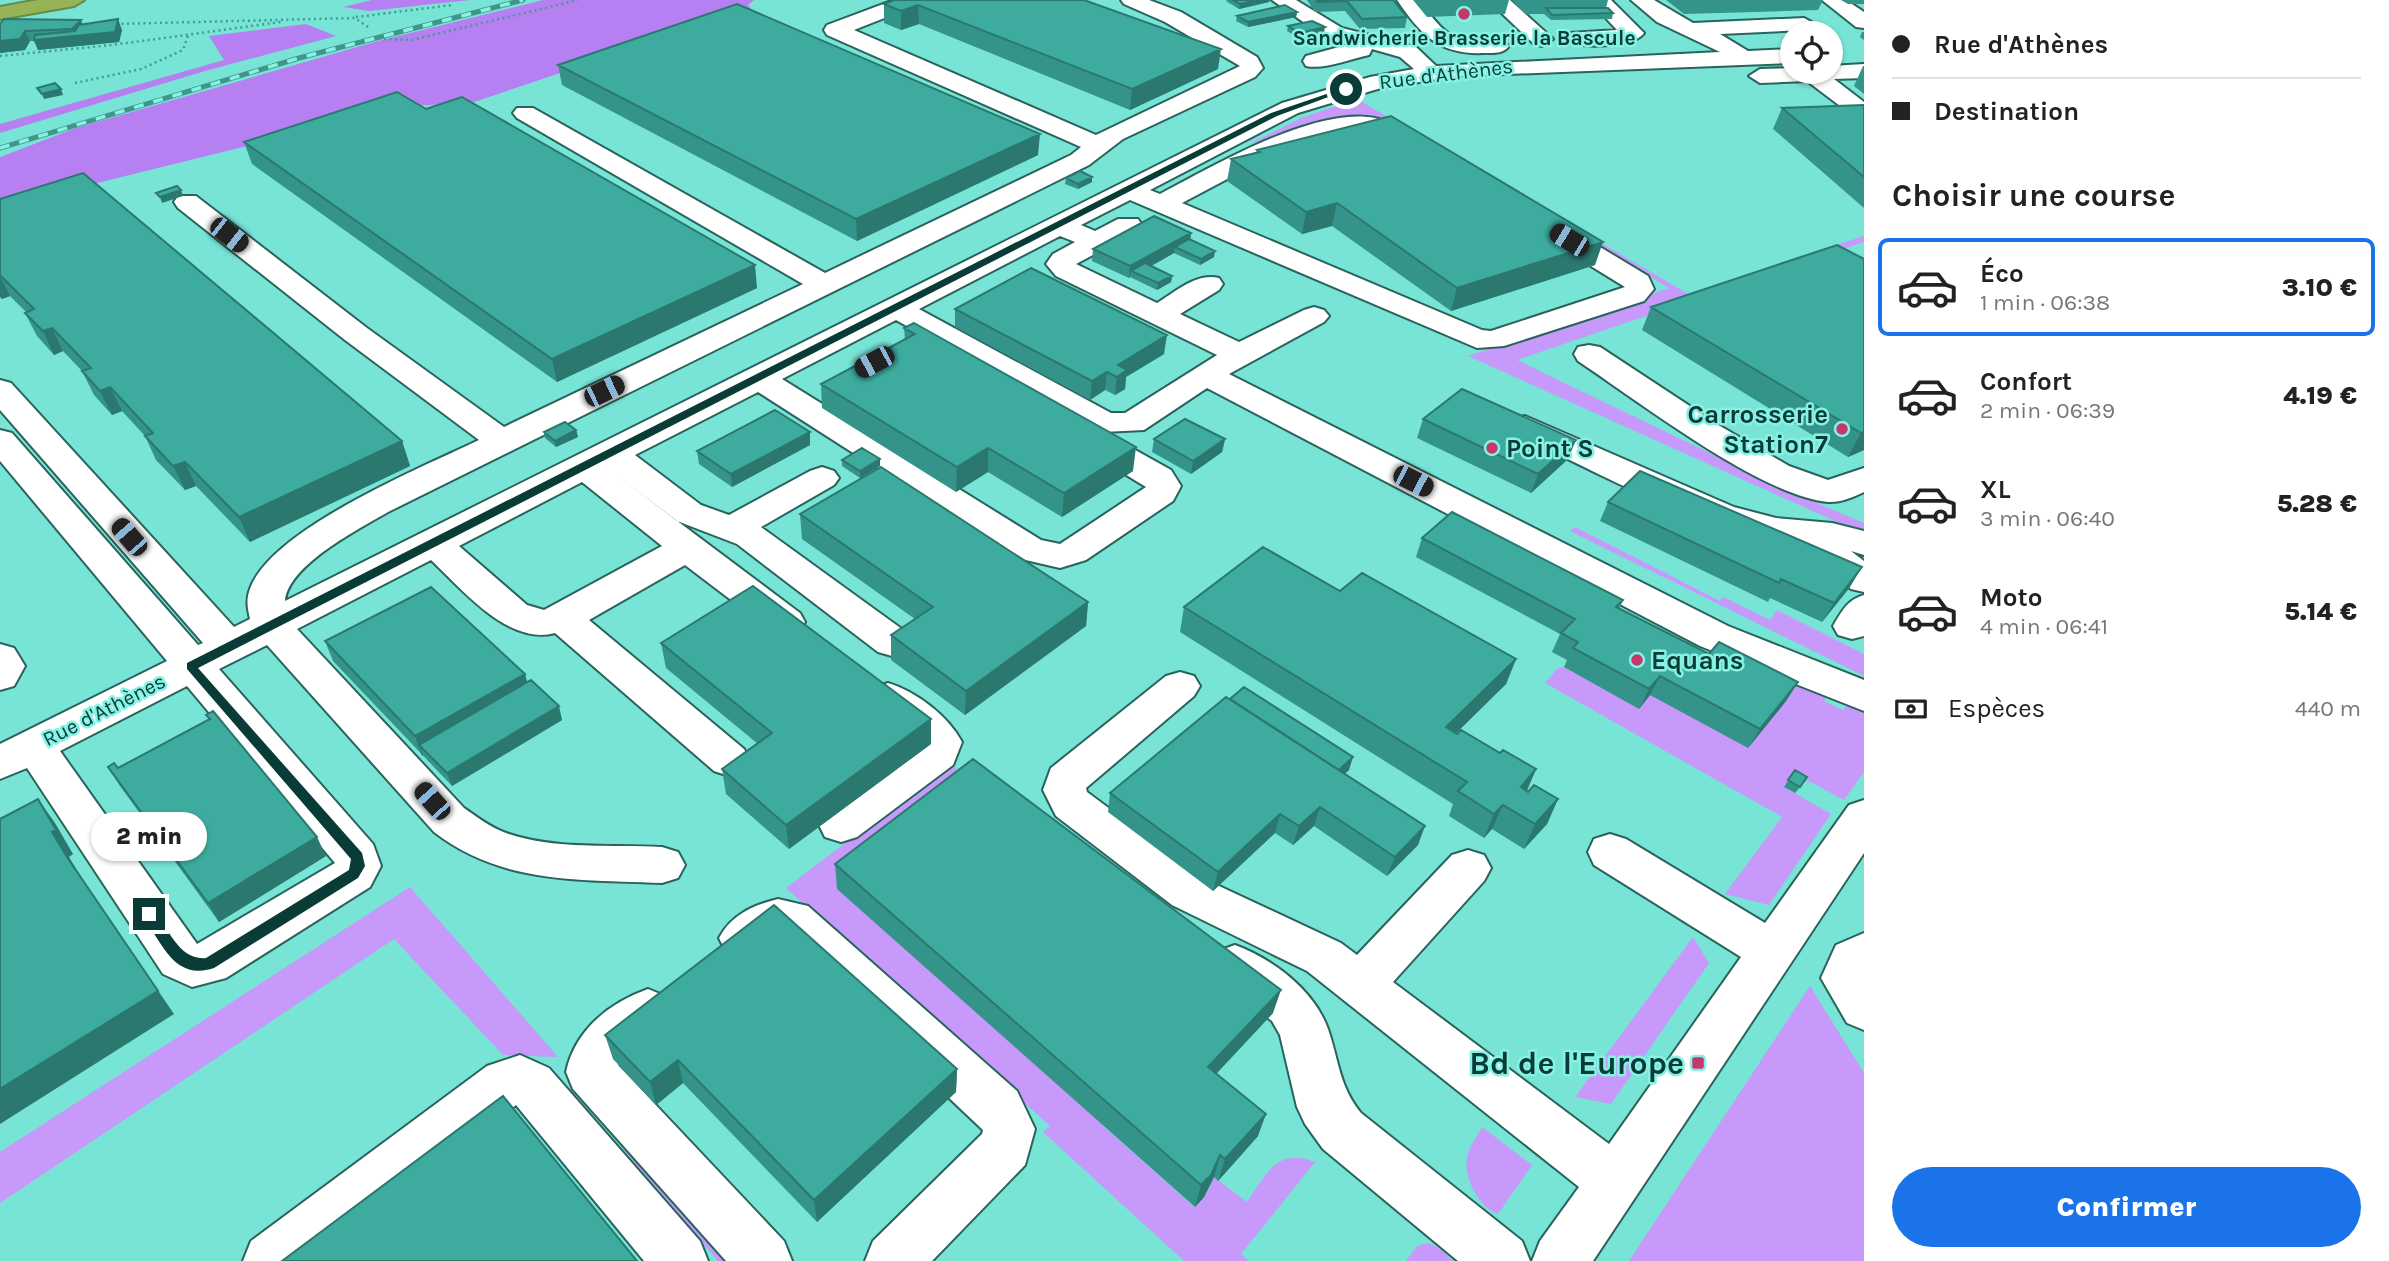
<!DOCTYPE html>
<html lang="fr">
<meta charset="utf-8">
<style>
body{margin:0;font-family:Karla,sans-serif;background:#f2f2f2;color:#222;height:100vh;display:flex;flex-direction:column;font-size:26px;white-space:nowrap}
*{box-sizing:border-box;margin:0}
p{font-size:23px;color:#767676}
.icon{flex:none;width:38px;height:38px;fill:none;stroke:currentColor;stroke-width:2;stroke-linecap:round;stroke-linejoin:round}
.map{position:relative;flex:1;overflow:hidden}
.drawer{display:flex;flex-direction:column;background:#fff;width:525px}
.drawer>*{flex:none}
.guide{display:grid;align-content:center;height:154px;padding:0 28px;background:#fff}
.buttons{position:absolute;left:1780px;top:21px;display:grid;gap:14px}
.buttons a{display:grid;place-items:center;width:63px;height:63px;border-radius:50%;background:#fff;box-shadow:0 2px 5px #0004;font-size:35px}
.end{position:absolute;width:32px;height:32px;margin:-16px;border:9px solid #093c36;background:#fff;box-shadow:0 0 0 4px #fff}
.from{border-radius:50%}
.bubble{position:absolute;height:49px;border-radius:24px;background:#fff;box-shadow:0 2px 5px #0004;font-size:23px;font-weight:800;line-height:49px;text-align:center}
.car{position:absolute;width:21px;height:42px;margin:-21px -10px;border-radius:9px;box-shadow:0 0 5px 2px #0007;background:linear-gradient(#222 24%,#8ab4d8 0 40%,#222 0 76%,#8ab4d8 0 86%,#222 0)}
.guide b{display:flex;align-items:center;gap:24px;height:66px;font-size:26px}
.guide b+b{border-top:2px solid #e0e0e0}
.guide i{width:18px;height:18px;background:#222}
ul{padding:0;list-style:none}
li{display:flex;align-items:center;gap:21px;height:98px;margin:0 14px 10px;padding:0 14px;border:4px solid transparent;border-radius:10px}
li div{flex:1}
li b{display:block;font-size:26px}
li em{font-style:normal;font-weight:800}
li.selected{border-color:#1a73e8}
li>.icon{width:63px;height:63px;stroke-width:1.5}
h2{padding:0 28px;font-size:32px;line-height:84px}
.pay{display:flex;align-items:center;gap:18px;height:77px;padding:0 28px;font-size:26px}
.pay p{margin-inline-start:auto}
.action{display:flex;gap:14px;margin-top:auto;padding:14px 28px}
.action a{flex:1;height:80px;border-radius:42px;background:#1a73e8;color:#fff;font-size:28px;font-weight:800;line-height:80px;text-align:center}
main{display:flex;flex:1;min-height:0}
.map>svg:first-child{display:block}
.green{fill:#c699fa}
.forest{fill:#b680f2}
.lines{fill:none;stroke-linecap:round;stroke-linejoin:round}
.minor-casing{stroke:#29635c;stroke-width:4}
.highway-casing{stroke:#658a4a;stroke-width:4}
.path{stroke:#479a90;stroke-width:2.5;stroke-dasharray:2 3.5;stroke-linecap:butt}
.minor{fill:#fff;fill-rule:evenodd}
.highway{fill:#96b455;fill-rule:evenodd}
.rail-casing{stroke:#43948a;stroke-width:5}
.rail{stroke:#85f2e3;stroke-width:3.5;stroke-dasharray:10;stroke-linecap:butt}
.wall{fill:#349489}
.shaded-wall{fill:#2b786f}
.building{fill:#3dac9f;stroke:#2b786f;stroke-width:2}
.route{fill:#093c36}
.poi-dot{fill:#c53869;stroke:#85f2e3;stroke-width:2.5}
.labels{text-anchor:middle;stroke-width:5;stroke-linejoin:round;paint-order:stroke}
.far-poi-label{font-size:21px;font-weight:bold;fill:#093c36;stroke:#85f2e3}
.far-street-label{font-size:21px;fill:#093c36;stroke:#85f2e3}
.poi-label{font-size:26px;font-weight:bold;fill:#093c36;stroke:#85f2e3;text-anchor:start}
.near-poi-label{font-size:32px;font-weight:bold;fill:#093c36;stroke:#85f2e3;text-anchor:end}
</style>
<main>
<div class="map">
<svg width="1864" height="1261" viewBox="0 0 1864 1261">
<rect width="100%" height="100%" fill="#77e4d6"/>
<path class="green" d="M1357 99 1688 294 1864 236V242L1517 360 1784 489 1864 523V534L1468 356 1669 288 1397 126 1333 121 1249 144 1301 118Z
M1575 527 1720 601 1723 597 1770 620 1777 610 1864 654V676L1570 531Z
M1709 661 1831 689 1824 701 1843 710 1853 697 1864 702V772L1844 800 1807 780 1803 784 1791 777 1784 787 1831 814 1769 905 1725 894 1782 817 1545 683 1558 668 1564 667 1638 708 1650 695Z
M950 763 973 783 1103 1126 1194 1207 1207 1193 1214 1177 1247 1202C1267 1174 1276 1147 1315 1162L1241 1254 1249 1261H1184L1043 1132 1050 1126 786 888Z
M410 887 558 1057 503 1055 394 939 0 1203V1152Z
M1693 937 1709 963 1611 1104 1575 1097Z
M1810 986 1864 1073V1261H1629Z
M1482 1127 1532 1165 1498 1214C1478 1208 1461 1173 1468 1153 1471 1144 1478 1135 1482 1127Z
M632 1141 739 1261H718L623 1149Z
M1428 1243 1441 1249 1453 1261H1406L1417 1246Z"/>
<path class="forest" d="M372 0H470L369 11 343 7Z
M543 0H754L748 5 751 9 471 103 409 106 0 207V157L76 128 378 41Z
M306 24 336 36 205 71 0 133V124L224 60 209 36Z"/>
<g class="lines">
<g class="minor-casing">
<path id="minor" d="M894 0H923L920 4 854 30 1096 135 1240 66 1165 22 1124 4 1121 0H1149L1181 12 1257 57 1263 68 1255 77 1123 139 1089 165 388 512C359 529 288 565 285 601L1282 103 1370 77 1414 69 1400 57 1372 49 1369 55C1350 59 1324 70 1306 66L1303 61 1306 56 1350 44 1326 38 1272 0H1296L1342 28 1416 47 1436 66 1720 52 1657 22 1631 0H1654L1693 23 1804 18 1815 24 1804 30 1720 34 1748 51 1792 49V63L1457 76 1381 88 1298 113 1150 190 1160 194C1213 166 1315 106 1375 118 1390 121 1405 133 1419 140L1422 145 1419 150H1401L1367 132 1351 130 1284 149 1182 203 1482 330 1491 331 1625 287 1542 236 1538 230 1542 224H1562L1648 276 1654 289 1644 301 1504 346 1477 348 1130 200 1081 225 1095 231 1118 219H1138L1142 225 1138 231 1076 264 1157 303C1175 292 1197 272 1219 278L1223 284 1219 290 1180 314 1239 342 1304 310 1314 307 1324 310 1329 316 1324 322 1229 374 1728 626 1864 680V711L1700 646 1207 388 1144 430 1103 432 1171 470 1181 486 1173 501 1086 560 1060 568 1017 558 758 392 635 455 701 505 729 515 810 471 822 467 834 471 839 478 834 485 761 527 906 632 911 642 906 652 892 656 878 652 737 544 677 521 608 469 800 613 805 622 800 631 786 635 772 631 685 565 589 620 744 749 750 760 744 771 729 776 714 771 555 633C508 646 462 589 431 560L297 629 464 808C477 817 491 828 506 833 554 850 612 844 662 847L678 852 685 865 678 878 662 883C579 879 503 885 434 832L267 645 219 669 373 844 381 866 370 887 226 978 192 987 163 974 27 768 0 779V744L167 661 0 461V430L12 433 198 645 203 643 0 410V380L11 383 234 627 250 619C248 610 246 601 249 592 266 531 423 467 479 440L345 340 178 208 174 202 178 196H196L367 328 504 427 803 284 517 118 513 113 517 108H533L825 273 1071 155 1081 147 827 35 824 30 827 25ZM1060 236 1075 242 1053 254 1046 264 1056 276 1217 355 1125 413H1111L919 309ZM896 320 1091 429 1077 431 1072 438 1077 445 1146 487 1060 544 1041 540 782 379ZM582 482 662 546 544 610 527 605 459 546ZM187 686 335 863 197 944 60 751Z
M1397 0H1418C1430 13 1442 34 1460 39 1474 42 1500 33 1509 46 1503 54 1494 53 1484 53 1439 55 1421 35 1397 0Z
M1488 0H1510L1553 39 1542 46 1534 44Z
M1589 0H1611L1644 33C1633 48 1587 47 1570 43L1567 38 1570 33 1617 30Z
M1822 0H1846L1864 12V28L1856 27Z
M1864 64V78L1834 79 1864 102V120L1856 118 1807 81 1760 83 1749 76 1760 69 1792 68V72H1830V66Z
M1589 345 1600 347 1720 426 1789 466 1828 480 1864 468V492C1854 497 1839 503 1828 502 1761 496 1637 400 1578 361L1574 354 1578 347Z
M1525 416 1734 507 1776 518 1832 523 1864 531V555L1851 551 1864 561V592L1851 589 1803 551 1798 543C1700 532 1603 474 1513 433L1509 426 1513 419Z
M1864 595V636L1852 639 1838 635 1833 626C1842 611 1847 600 1864 595Z
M0 644 14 648 25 666 14 686 0 690Z
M1180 672 1194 676 1200 686 1194 696 1086 788 1087 792 1204 879 1341 943 1357 955 1452 855 1468 850 1484 855 1491 868 1484 881 1393 982 1609 1144 1741 957 1594 865 1588 852 1594 839 1610 834 1626 839 1765 923 1849 805 1864 800V853L1593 1261H1532L1540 1241 1579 1187 1307 971 1172 905 1056 816 1043 790 1051 768 1166 676Z
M888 683C917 692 948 716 962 742L953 765 857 837 841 842 825 837 819 825 825 813 919 746 874 708 868 698 874 688Z
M778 899 808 906 1017 1091 1035 1129 1025 1165 932 1261H865L873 1241 982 1134 983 1130 781 939C756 948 756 963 726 952L719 938C731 915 753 905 778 899Z
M1864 933V1030L1847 1023 1821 978 1836 945Z
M1235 945C1273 959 1314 990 1328 1029 1339 1061 1339 1086 1361 1113L1522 1241 1530 1261H1458L1323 1149 1305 1124 1297 1107 1280 1035 1272 1021 1218 981 1211 966 1218 951Z
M648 989 665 996 673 1011 665 1026 618 1065 784 1241 792 1261H726L573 1089 566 1072C575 1030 609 1003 648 989Z
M520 1055 549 1068 700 1241 708 1261H644L516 1105 316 1261H243L251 1241 487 1066Z"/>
</g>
<g class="highway-casing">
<path id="highway" d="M38 0H84L74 6 0 19V7Z"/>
</g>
<path class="path" d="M356 17 452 5
M116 24 355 18 371 29
M384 39 412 40 578 0
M0 56 112 45 281 22
M75 83 141 69 183 50 189 33"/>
<use href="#minor" class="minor"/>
<use href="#highway" class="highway"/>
<g class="rail-casing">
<path id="rail" d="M0 148 299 58 523 0"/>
</g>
<use href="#rail" class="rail"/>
</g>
<path class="wall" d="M895 0 1218 69 1130 110 919 24 901 30 884 23V4Z
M1227 0H1270L1269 2 1239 9 1226 1Z
M1307 0H1393L1407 17 1405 28 1360 29 1345 11 1315 12Z
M1413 0H1509L1505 14 1427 17Z
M1512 0H1608L1606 8 1613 13 1612 19 1551 20 1544 14H1525Z
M1666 0H1823L1818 10 1684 14Z
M1841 0H1864V4H1848Z
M1297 12 1296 17 1248 27 1236 21 1237 16Z
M0 24H83L122 30 119 42 38 50 34 41H30L25 50 0 53Z
M1288 26 1324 33 1299 38 1287 31Z
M1862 32H1864V40L1860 37Z
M558 65 1038 155 857 241 562 85Z
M1863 66H1864V94L1854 86Z
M1864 105V208L1773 129 1782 108Z
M426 109 757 288 557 382 252 164 244 142Z
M1257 150 1595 265 1451 311 1332 226 1302 234 1227 181 1231 159 1256 152Z
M1066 178 1092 182 1078 189 1065 184Z
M0 199 402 441 410 466 250 542 196 486 185 490 156 460 145 436 122 411 112 415 94 395 82 371 63 351 54 355 37 336 25 313 26 312 10 296 2 299 0 297Z
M1191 233 1190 240 1214 257 1200 265 1174 253 1151 266 1172 276 1171 282 1157 290 1130 277 1129 278 1092 261 1093 249Z
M1864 259V450L1848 457 1642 330 1651 307Z
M955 309 1164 354 1126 377 1125 389 1115 395 1105 390 1090 400 955 327Z
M914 323 1133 471 1062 517 988 472 956 492 822 408 821 384 905 339 904 328Z
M1423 419 1568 459 1531 493 1417 438Z
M576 430 578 437 556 447 545 438 544 432Z
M1154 439H1225L1222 452 1191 474 1152 452Z
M810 445 732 487 699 464 697 451Z
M880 459V466L860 478 842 466V460Z
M1608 502 1850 587 1822 622 1770 598 1768 602 1600 521Z
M800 514 1088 602 1086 626 965 715 891 660V635L915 619 802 539Z
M1422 538 1623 600 1619 609 1709 654 1798 682 1786 701 1748 748 1650 695 1639 709 1564 667 1567 660 1552 652 1560 634 1416 557Z
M1340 591 1516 659 1506 684 1456 733 1536 769 1527 791 1558 799 1547 824 1524 849 1492 829 1484 838 1449 816 1453 804 1180 632 1184 607Z
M325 641 525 674 527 682 562 720 452 786 333 661Z
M661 643 931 744 789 849 726 794 722 769 758 744 666 668Z
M206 715 326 856 219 922 120 786 108 767 118 768 209 720Z
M1349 770 1345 773 1418 845 1387 876 1314 826 1293 845 1275 833 1213 891 1108 812 1110 793Z
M1795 770 1803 784 1795 793 1784 787Z
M835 864 1273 1013 1216 1074 1258 1136 1218 1181 1214 1177 1204 1197 1195 1207 837 889Z
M605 1035 957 1069 956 1092 817 1222 683 1083 656 1105 613 1059Z"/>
<path class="shaded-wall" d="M1257 0H1270L1269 2 1239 9 1240 4Z
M918 5 919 24 901 30V11Z
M1297 12 1296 17 1248 27V22Z
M118 19 122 30 119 42 38 50 34 40 74 36 72 29 81 20 85 30Z
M1325 27 1324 33 1299 38 1300 33Z
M25 31 30 41 25 50 0 53V41Z
M1221 49 1218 69 1130 110 1132 89Z
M61 89 63 95 44 99 42 94Z
M1040 134 1038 155 857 241 856 219Z
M1092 177V182L1078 189V184Z
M181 190 183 196 162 203 160 197Z
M1337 203 1332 226 1302 234 1306 212Z
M1191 233 1190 245 1175 247 1174 253 1137 274 1131 271 1130 277 1129 278 1130 266Z
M1603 242 1595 265 1451 311 1457 288Z
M1215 251 1214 257 1200 265 1201 259Z
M755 265 757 288 557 382 552 359Z
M0 276 10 296 2 299 0 296Z
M1172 276 1171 282 1157 290 1158 283Z
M52 328 63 351 54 355 43 331Z
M1167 335 1164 354 1126 377 1125 389 1115 395 1118 365Z
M1107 372 1105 390 1090 400 1092 381Z
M110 387 122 411 112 415 100 391Z
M576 430 578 437 556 447 555 441Z
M810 432V445L732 487 731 474Z
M1864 432V450L1848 457 1861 433Z
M1225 439 1222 452 1191 474 1193 461Z
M1576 440 1568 459 1531 493 1538 474Z
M402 441 410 466 250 542 239 517Z
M1136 447 1133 471 1062 517 1064 493Z
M988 448V472L956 492 957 467Z
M880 459V466L860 478V471Z
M185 462 196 486 185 490 173 466Z
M1862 567 1850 587 1822 622 1834 603Z
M1088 602 1086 626 965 715 966 691Z
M1516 659 1506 684 1442 747 1446 727Z
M525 674 530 693 419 745 423 755 422 756 415 736Z
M1660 676 1650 695 1639 709 1649 689Z
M1798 682 1786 701 1748 748 1760 729Z
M559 706 562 720 452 786 447 773Z
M931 719V744L789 849 786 825Z
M1353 757 1349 770 1330 787 1334 774Z
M1536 769 1525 794 1521 787Z
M38 799 55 823 73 854 69 857 84 882 174 1014 0 1124V1089L67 857 52 832Z
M1558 799 1547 824 1524 849 1535 824Z
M1503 805 1492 829 1484 838 1494 814Z
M1320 807 1314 826 1293 845 1299 826Z
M1280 814 1275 833 1213 891 1218 872Z
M1425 826 1418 845 1387 876 1395 857Z
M317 837 326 856 219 922 208 903Z
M1281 990 1273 1013 1202 1089 1208 1067Z
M678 1060 683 1083 656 1105 650 1082Z
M957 1069 956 1092 817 1222 814 1200Z
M1266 1114 1258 1136 1218 1181 1225 1159Z
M1220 1155 1214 1177 1204 1197 1195 1207 1201 1185Z"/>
<path class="building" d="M895 0H1084L1221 49 1132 89 918 5 901 11 884 4Z
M1233 0H1257L1240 4Z
M1316 0H1393L1407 17 1362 19 1347 1 1317 2Z
M737 4 1040 134 856 219 558 65Z
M1285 5 1297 12 1248 22 1237 16Z
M1546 8H1608L1613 13 1552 15Z
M4 19 81 20 72 29 25 31 20 39 0 41V24Z
M118 19 115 32 34 40 35 35 75 31 79 25Z
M1312 21 1325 27 1300 33 1288 26Z
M55 83 61 89 42 94 37 88Z
M397 92 426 109 462 97 755 265 552 359 244 142Z
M1864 105V177L1782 108Z
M1391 116 1603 242 1457 288 1337 203 1306 212 1231 159 1260 152 1257 150Z
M1080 171 1092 177 1078 184 1066 178Z
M83 173 402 441 239 517 185 462 173 466 145 436 153 433 110 387 100 391 82 371 91 368 52 328 43 331 25 313 34 309 0 275V199Z
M177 186 181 190 160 197 156 193Z
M1154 216 1191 233 1130 266 1093 249Z
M1189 239 1215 251 1201 259 1175 247Z
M1837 245 1864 259V432L1861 433 1651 307Z
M1145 263 1172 276 1158 283 1131 271Z
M1031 268 1167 335 1118 365 1127 370 1117 377 1107 372 1092 381 955 309Z
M914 323 1136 447 1064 493 988 448 957 467 821 384 915 334 904 328Z
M1462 389 1576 440 1538 474 1423 419Z
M775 410 810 432 731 474 697 451Z
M1185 419 1225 439 1193 461 1154 439Z
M565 422 576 430 555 441 544 432Z
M862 448 880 459 860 471 842 460Z
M881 467 1088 602 966 691 891 635 933 607 800 514Z
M1640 471 1862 567 1834 603 1781 579 1779 583 1608 502Z
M1452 512 1623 600 1616 607 1709 654 1719 642 1798 682 1760 729 1660 676 1649 689 1573 648 1578 642 1561 633 1575 619 1422 538Z
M1263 547 1340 591 1362 573 1516 659 1446 727 1457 734 1461 730 1500 753 1503 750 1536 769 1521 787 1528 792 1534 785 1558 799 1535 824 1503 805 1494 814 1458 791 1467 782 1184 607Z
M753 586 931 719 786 825 722 769 772 733 661 643Z
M431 587 525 674 415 736 325 641Z
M531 680 559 706 447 773 419 745Z
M1244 687 1353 757 1339 770 1230 699Z
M1226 697 1425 826 1395 857 1320 807 1299 826 1280 814 1218 872 1110 793Z
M213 711 317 837 208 903 108 767 114 763 118 768 210 719 206 715Z
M973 759 1281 990 1208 1067 1266 1114 1225 1159 1220 1155 1211 1175 1201 1185 835 864Z
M1795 770 1807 777 1800 787 1788 780Z
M38 799 56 830 52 832 67 857 158 991 0 1089V819Z
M774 905 957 1069 814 1200 678 1060 650 1082 605 1035Z
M503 1096 637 1261H282Z"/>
<path class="route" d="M1344 88 1350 89 1277 116 198 668 362 853 365 866 358 878 214 968C175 981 163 945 144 918V909H154C168 929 180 961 206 958L349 870 351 859 187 669V663L1271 113Z"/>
<g class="poi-dot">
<circle cx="1464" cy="14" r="7"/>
<circle cx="1842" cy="429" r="7"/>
<circle cx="1492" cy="448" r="7"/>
<circle cx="1637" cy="660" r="7"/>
<rect x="1691" y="1056" width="14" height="14" rx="3.5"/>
</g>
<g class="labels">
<g class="far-poi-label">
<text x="1464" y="45">Sandwicherie Brasserie la Bascule</text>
</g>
<g class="far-street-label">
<text transform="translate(1446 74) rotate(-7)" y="7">Rue d'Athènes</text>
<text transform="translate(104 710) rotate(-27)" y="7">Rue d'Athènes</text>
</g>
<g class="poi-label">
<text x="1828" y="423" text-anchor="end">Carrosserie<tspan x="1828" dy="30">Station7</tspan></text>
<text x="1506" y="457">Point S</text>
<text x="1651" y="669">Equans</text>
</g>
<g class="near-poi-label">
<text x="1684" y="1074">Bd de l'Europe</text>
</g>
</g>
</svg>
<div class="buttons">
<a><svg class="icon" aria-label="locate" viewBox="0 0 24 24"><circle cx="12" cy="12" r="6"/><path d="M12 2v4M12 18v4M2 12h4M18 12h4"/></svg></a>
</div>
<i class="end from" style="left:1346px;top:89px"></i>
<i class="end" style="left:149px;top:914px"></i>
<div class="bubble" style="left:91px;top:812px;width:116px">2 min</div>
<i class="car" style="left:229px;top:235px;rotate:128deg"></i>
<i class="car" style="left:1569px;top:240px;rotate:301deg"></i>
<i class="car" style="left:874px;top:362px;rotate:242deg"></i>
<i class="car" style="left:604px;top:391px;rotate:64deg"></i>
<i class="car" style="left:1413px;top:481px;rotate:117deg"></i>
<i class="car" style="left:129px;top:537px;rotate:319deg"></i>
<i class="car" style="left:432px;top:801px;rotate:318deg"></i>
</div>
<section class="drawer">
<div class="guide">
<b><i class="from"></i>Rue d'Athènes</b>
<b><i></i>Destination</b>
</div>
<h2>Choisir une course</h2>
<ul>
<li class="selected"><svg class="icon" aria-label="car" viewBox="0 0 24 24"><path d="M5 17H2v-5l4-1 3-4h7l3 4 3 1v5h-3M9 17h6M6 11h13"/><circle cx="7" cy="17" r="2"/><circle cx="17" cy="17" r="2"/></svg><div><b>Éco</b><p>1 min · 06:38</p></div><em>3.10 €</em></li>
<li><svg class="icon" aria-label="car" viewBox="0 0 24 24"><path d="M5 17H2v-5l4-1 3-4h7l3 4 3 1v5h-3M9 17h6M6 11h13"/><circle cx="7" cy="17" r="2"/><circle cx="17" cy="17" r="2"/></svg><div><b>Confort</b><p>2 min · 06:39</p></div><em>4.19 €</em></li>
<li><svg class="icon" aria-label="car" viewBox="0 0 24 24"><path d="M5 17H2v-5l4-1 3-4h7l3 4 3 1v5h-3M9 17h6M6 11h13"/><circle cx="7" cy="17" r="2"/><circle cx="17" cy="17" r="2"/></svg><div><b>XL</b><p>3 min · 06:40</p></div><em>5.28 €</em></li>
<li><svg class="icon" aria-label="car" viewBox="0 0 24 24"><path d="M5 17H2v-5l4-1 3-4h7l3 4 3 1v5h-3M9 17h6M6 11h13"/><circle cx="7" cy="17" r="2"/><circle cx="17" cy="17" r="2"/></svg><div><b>Moto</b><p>4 min · 06:41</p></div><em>5.14 €</em></li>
</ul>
<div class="pay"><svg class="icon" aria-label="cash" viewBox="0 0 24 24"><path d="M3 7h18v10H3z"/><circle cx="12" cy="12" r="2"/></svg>Espèces<p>440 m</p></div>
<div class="action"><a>Confirmer</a></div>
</section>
</main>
